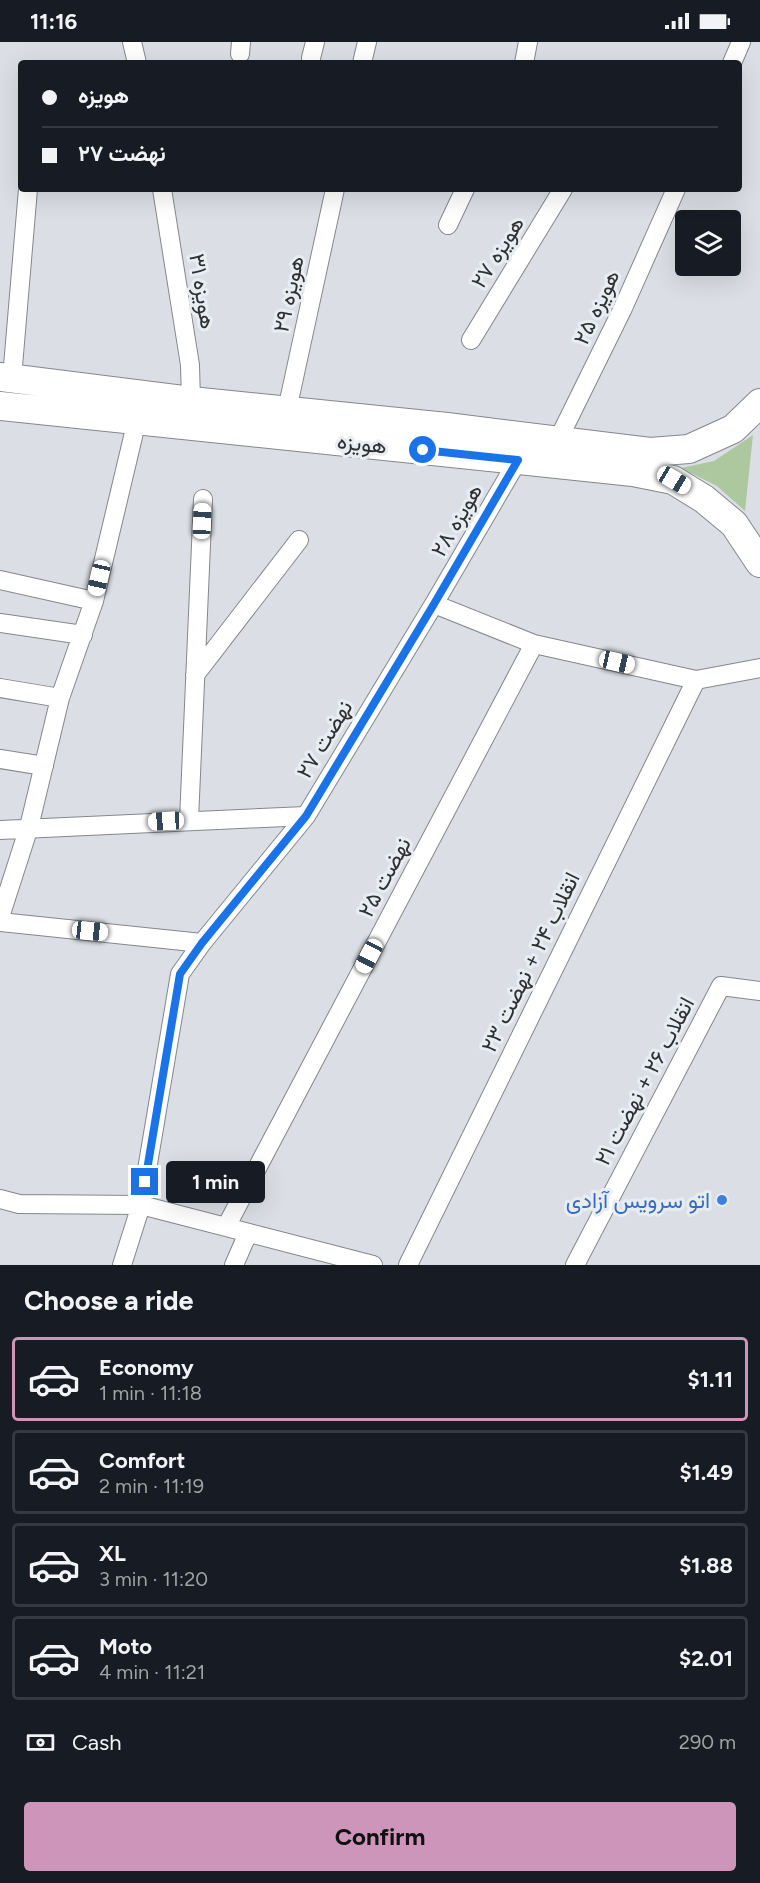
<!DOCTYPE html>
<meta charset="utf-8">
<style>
body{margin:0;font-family:Figtree,Vazirmatn,sans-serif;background:#20242c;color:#f1f3f6;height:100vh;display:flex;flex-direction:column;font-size:22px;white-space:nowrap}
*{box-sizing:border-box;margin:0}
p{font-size:20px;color:#9ea1a6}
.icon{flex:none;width:33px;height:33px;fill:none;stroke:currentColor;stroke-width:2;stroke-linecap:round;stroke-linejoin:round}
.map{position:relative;height:1223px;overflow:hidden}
.details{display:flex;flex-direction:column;background:#171b24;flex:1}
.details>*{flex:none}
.banner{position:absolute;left:18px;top:18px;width:724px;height:132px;border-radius:6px;box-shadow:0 6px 24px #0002;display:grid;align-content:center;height:132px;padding:0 24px;background:#171b24}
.fabs{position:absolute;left:675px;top:168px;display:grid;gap:12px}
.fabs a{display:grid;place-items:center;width:66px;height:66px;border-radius:6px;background:#171b24;box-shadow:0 6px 24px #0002;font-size:30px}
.end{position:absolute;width:27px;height:27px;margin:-14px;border:8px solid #1a73e8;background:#fff;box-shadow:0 0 0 3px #fff}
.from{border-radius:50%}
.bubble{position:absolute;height:42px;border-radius:6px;background:#171b24;box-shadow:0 6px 24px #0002;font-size:20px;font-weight:700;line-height:42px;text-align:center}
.car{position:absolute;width:18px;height:36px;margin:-18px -9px;border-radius:8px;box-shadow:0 0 4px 2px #0007;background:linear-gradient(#fff 24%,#345 0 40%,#fff 0 76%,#345 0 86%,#fff 0)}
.banner b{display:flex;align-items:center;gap:21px;height:57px;font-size:22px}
.banner b+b{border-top:2px solid #363941}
.banner i{width:15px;height:15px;background:#f1f3f6}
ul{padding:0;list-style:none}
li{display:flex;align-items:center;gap:18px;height:84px;margin:0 12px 9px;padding:0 12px;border:3px solid #363941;border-radius:6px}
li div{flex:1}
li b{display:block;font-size:22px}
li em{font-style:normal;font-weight:700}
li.selected{border-color:#ce95ba}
li>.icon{width:54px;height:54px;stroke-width:1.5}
h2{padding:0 24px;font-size:27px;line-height:72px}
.pay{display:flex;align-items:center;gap:15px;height:66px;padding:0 24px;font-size:22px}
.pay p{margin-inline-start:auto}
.primary-button{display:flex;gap:12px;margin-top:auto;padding:12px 24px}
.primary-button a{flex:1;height:69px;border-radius:6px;background:#ce95ba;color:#111;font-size:24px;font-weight:700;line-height:69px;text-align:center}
.status{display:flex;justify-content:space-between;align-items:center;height:42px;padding:0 30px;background:#171b24;direction:ltr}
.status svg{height:16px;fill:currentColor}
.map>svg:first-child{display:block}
.green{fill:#adc89f}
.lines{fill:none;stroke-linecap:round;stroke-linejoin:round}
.minor-casing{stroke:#83878c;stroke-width:20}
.primary-casing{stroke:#83878c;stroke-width:30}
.minor{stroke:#fff;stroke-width:18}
.primary{stroke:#fff;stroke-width:28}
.route{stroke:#1a73e8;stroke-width:8}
.shop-dot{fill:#3f7fe0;stroke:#e8edf2;stroke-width:2}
.labels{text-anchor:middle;stroke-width:6;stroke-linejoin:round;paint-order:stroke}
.street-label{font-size:22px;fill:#2e3032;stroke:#e8edf2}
.shop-label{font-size:22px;fill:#366cbe;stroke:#e8edf2;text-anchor:end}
</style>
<div class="status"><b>11:16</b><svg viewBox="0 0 49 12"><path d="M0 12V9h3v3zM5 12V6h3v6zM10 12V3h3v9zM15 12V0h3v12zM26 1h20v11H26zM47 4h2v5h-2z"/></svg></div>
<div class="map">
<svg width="760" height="1223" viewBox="0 0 760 1223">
<rect width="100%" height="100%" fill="#dbdfe5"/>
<path class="green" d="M753 393 745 469 717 444 681 426 714 419Z"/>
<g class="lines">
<g class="minor-casing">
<path id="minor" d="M132 0 137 21
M240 12 241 0
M311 16 315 0
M362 21 367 0
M524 21 528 0
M732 21 741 0
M162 147 190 323 191 359
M448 183 465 147
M471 298 563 147
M12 336 28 147
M287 368 335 147
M558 398 623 266 676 147
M0 538 94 559
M434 562 518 418
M0 581 83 593
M195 633 299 498
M0 646 60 656
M0 717 44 724
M189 778 203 457
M0 788 306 774
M0 875 29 785 60 656 94 559 137 378
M0 880 202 901
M0 1157 19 1162 141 1163 373 1223
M226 1185 534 602
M122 1223 141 1163 180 932 202 901 306 774 434 562 534 602 696 638 760 626
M234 1223 248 1191
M408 1223 696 638
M575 1223 721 944 760 949"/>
</g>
<g class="primary-casing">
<path id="primary" d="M0 335 191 359 447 385 650 410 689 407 733 387 760 361
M0 364 633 430 673 438 704 457 734 482 760 521"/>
</g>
<use href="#minor" class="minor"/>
<use href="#primary" class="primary"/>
</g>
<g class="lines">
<path class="route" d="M145 1140 180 932 202 901 306 774 434 562 518 418 423 408"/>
</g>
<circle class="shop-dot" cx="722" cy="1158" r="6"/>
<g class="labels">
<g class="street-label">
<text transform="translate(497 210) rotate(-58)" y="8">هویزه ۲۷</text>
<text transform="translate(203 249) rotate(81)" y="8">هویزه ۳۱</text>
<text transform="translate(288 252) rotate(-78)" y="8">هویزه ۲۹</text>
<text transform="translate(596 265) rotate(-65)" y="8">هویزه ۲۵</text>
<text transform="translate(362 401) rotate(6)" y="8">هویزه</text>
<text transform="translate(456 478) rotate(-60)" y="8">هویزه ۲۸</text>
<text transform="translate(324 697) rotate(-59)" y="8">نهضت ۲۷</text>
<text transform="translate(384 835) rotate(-62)" y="8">نهضت ۲۵</text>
<text transform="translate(530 920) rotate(-64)" y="8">انقلاب ۲۴ + نهضت ۲۳</text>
<text transform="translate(644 1039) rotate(-62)" y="8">انقلاب ۲۶ + نهضت ۲۱</text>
</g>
<g class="shop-label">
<text x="710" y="1166">اتو سرويس آزادی</text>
</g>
</g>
</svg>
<div class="fabs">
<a><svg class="icon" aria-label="layers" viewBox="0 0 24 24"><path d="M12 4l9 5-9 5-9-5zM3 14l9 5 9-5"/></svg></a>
</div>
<i class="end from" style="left:423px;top:408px"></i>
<i class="end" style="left:145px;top:1140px"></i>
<div class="bubble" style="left:166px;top:1119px;width:99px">1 min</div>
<i class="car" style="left:674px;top:438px;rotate:121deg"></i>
<i class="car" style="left:202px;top:479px;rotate:2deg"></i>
<i class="car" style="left:99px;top:536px;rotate:193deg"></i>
<i class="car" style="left:617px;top:620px;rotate:103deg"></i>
<i class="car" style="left:166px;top:779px;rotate:267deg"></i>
<i class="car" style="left:90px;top:889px;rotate:96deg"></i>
<i class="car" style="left:369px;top:914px;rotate:208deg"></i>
<div class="banner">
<b><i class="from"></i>هویزه</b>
<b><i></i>نهضت ۲۷</b>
</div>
</div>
<section class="details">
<h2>Choose a ride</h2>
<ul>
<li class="selected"><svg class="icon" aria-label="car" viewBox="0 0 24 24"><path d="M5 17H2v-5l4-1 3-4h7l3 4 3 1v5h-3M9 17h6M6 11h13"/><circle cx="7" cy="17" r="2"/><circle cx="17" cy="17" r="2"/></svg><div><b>Economy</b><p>1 min · 11:18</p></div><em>$1.11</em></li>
<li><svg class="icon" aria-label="car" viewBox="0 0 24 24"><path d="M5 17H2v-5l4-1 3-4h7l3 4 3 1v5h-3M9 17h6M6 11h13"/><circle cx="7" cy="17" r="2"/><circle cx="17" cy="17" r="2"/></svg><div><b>Comfort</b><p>2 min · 11:19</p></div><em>$1.49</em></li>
<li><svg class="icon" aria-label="car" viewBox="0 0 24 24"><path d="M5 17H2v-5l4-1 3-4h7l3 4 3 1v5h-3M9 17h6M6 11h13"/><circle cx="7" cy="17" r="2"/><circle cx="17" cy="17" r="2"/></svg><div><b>XL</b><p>3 min · 11:20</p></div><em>$1.88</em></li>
<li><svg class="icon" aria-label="car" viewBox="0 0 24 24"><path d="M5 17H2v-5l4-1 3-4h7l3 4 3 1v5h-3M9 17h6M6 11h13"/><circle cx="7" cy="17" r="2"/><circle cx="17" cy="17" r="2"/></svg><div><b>Moto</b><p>4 min · 11:21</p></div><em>$2.01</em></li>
</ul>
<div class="pay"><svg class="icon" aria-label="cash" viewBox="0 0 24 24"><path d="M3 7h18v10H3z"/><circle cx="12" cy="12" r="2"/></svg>Cash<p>290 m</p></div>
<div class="primary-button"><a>Confirm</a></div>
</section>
